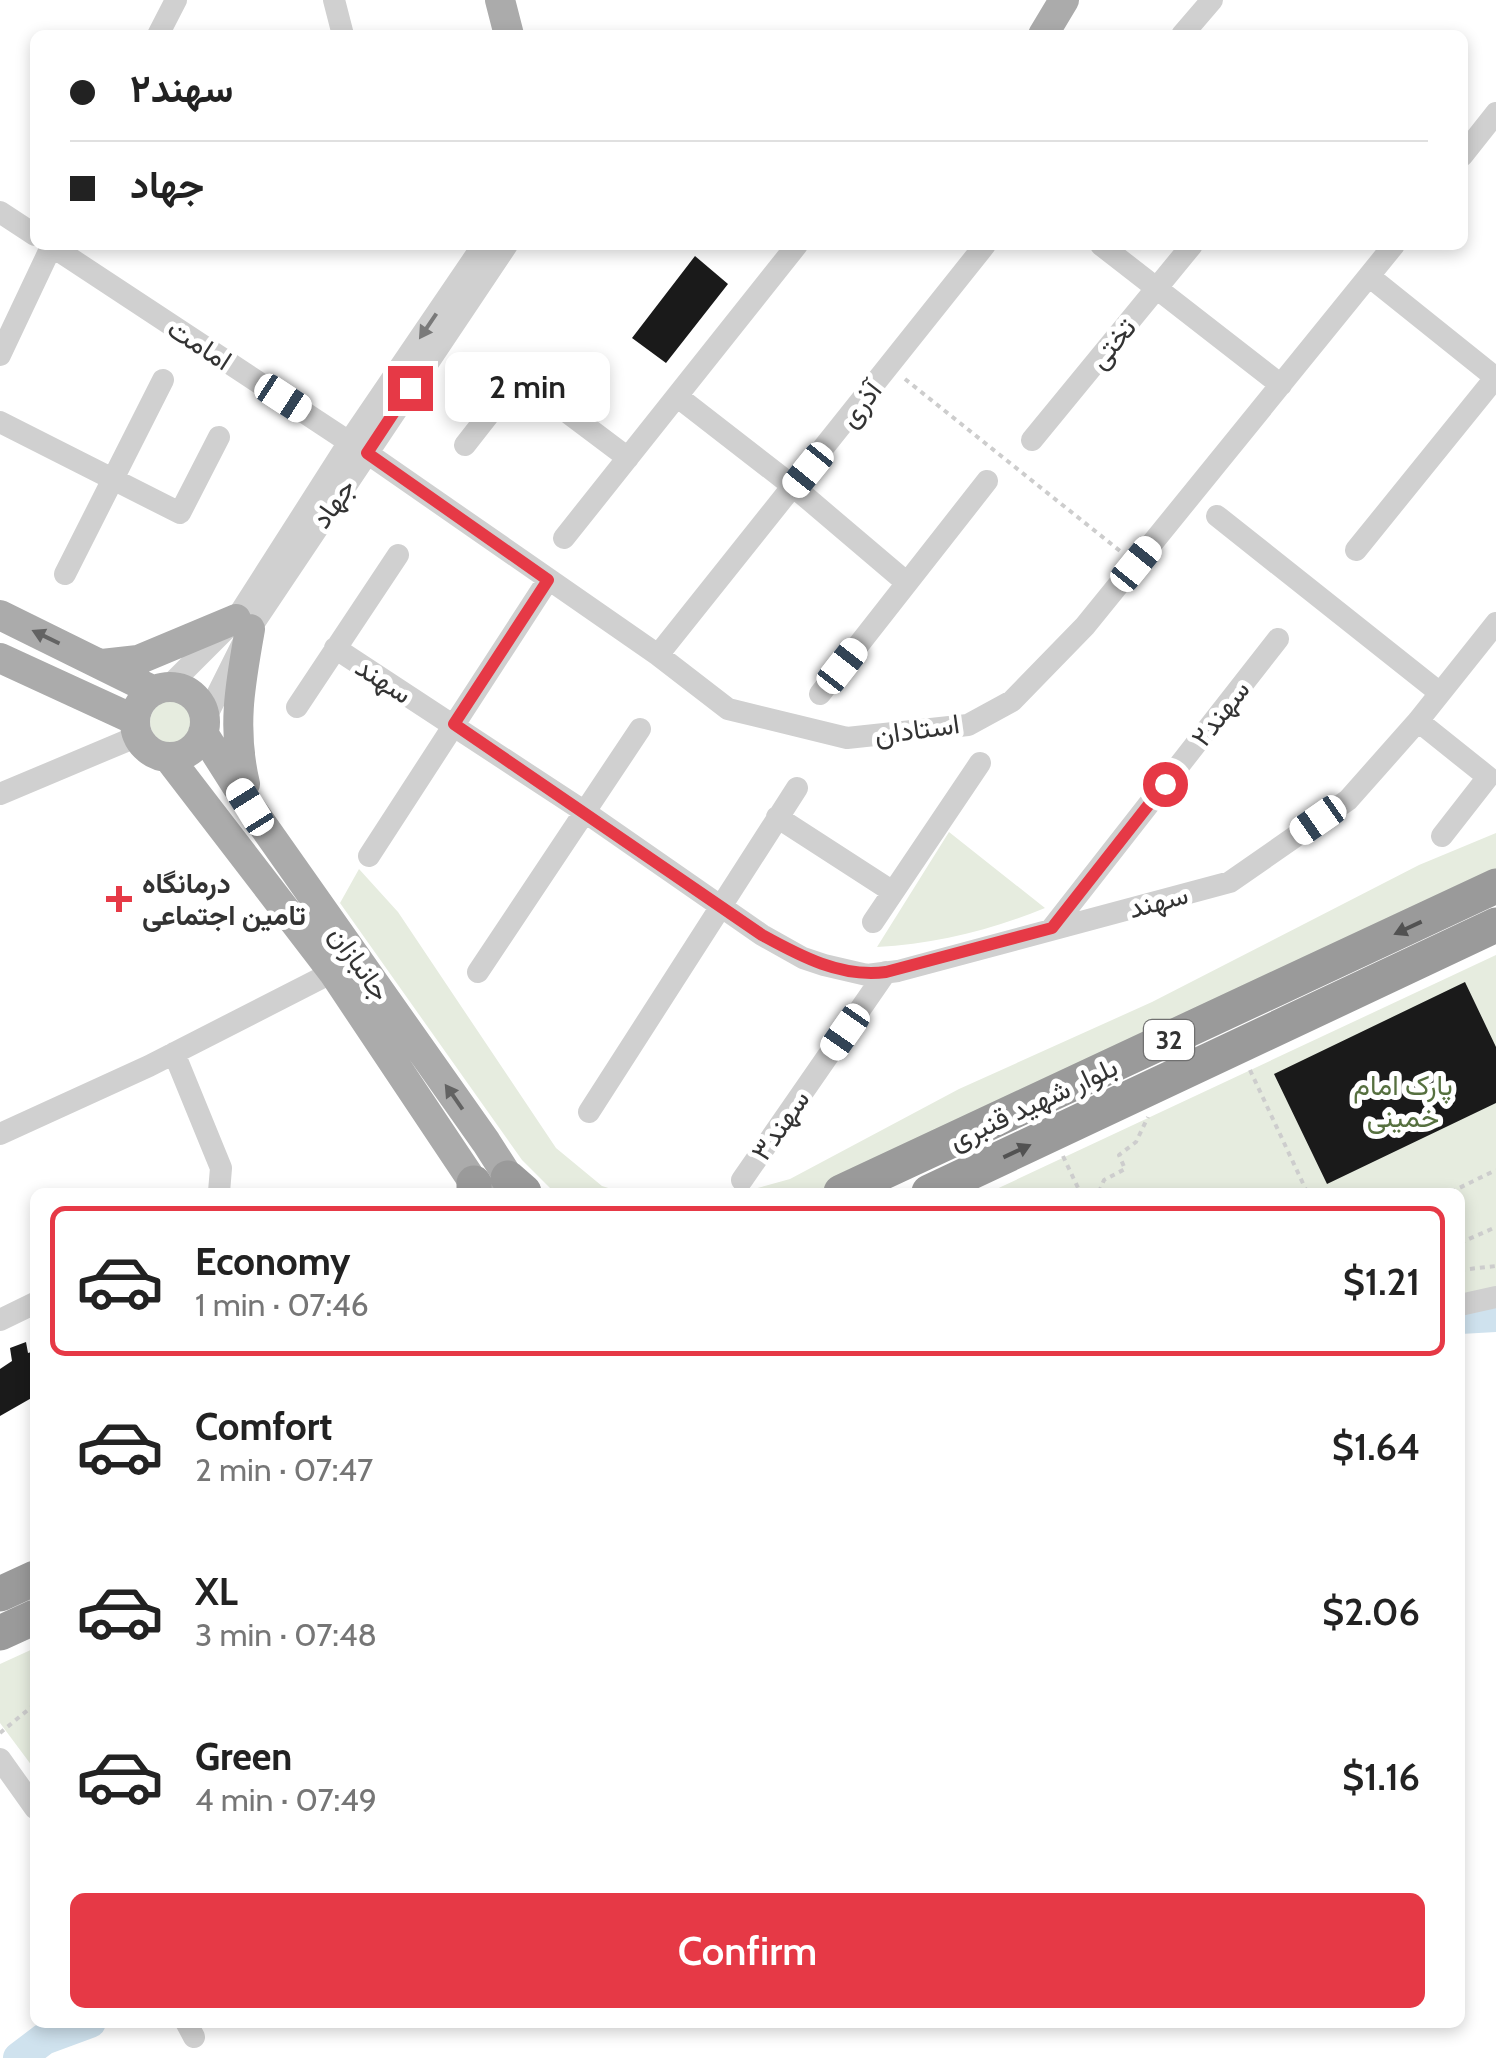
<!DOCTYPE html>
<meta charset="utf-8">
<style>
body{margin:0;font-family:Cabin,Vazirmatn,sans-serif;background:#f6f6f6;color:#222;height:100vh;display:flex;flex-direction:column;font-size:38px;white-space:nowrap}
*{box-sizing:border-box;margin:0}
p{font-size:32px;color:#767676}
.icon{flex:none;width:55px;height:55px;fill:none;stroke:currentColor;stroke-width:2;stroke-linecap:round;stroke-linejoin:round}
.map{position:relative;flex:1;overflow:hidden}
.panel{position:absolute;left:30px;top:1188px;width:1435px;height:840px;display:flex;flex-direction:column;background:#fff;border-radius:15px;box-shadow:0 5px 15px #0003}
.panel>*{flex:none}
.banner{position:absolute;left:30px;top:30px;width:1438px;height:220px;border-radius:15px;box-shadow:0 5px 15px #0003;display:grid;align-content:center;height:220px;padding:0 40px;background:#fff}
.end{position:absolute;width:45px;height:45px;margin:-22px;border:12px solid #e63946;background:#fff;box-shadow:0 0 0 5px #fff}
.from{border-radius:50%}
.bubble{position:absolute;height:70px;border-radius:15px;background:#fff;box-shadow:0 5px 15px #0003;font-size:32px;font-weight:600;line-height:70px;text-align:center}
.car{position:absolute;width:30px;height:60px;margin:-30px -15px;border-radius:12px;box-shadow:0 0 8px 2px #0007;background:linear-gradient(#fff 24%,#345 0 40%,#fff 0 76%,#345 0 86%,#fff 0)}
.banner b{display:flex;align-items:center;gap:35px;height:95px;font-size:38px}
.banner b+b{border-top:2px solid #e0e0e0}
.banner i{width:25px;height:25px;background:#222}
ul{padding:18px 0 0;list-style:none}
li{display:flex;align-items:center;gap:30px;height:150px;margin:0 20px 15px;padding:0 20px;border:5px solid transparent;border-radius:15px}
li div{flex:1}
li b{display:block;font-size:38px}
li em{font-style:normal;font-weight:600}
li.active{border-color:#e63946}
li>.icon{width:90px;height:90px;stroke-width:1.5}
.button{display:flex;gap:20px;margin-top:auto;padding:20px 40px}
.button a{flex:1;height:115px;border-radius:15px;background:#e63946;color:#fff;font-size:40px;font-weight:600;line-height:115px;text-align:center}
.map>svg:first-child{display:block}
.green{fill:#e6ecdf}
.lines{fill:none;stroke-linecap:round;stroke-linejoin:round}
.river{stroke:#cfe2ee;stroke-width:32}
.building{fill:#1a1a1a}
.path{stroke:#cdcdcd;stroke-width:4;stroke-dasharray:5 5;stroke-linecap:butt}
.minor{stroke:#d0d0d0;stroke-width:22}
.major{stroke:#ababab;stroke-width:30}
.highway{stroke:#9a9a9a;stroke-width:35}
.oneway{fill:#7a7a7a}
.oneway2{fill:#636363}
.oneway3{fill:#525252}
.route{stroke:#e63946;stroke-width:12}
.poi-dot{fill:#e63946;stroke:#fff;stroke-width:4}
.labels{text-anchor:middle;stroke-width:10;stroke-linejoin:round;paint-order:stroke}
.shield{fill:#fff;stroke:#707070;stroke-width:2.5}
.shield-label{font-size:25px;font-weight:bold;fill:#333}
.street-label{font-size:28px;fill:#333;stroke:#fff}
.poi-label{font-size:28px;font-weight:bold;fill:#333;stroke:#fff;text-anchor:start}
.park-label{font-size:28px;fill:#56703f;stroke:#fff}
</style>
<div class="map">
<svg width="1496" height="2058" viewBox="0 0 1496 2058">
<rect width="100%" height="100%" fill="#fff"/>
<path class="green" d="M150 722a21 21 0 1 1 42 0a21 21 0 1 1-42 0Z
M949 832 1045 908C991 930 935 944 877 947Z
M1496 833V872L818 1192H743L790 1179 959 1089 1152 1002 1419 865Z
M359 869 398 912 556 1148 602 1186 621 1192H554L522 1160 340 903Z
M1496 955V1320L1460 1321V1192H990Z
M35 1648V1770L0 1723V1664Z"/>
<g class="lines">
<path class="river" d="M1460 1318 1496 1316
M19 2058 44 2039 90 2022"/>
</g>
<path class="building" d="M695 256 728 284 666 363 632 338Z
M1465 982 1496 1047V1103L1327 1184 1274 1074Z
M26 1342 28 1353 35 1351V1396L0 1416V1369L12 1361 10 1348Z"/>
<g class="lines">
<path class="path" d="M905 379 1120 551
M1250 1070 1307 1192
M1063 1156 1080 1192
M1099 1192 1104 1180 1125 1169 1119 1155 1136 1142 1148 1117
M1451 1192 1496 1170
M1460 1243 1496 1227
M1460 1270 1496 1266
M0 1733 35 1704"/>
<path class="minor" d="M334 0 343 35
M158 35 176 0
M1182 35 1212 0
M1462 156 1496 113
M0 212 35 235
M50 245 349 442
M1101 245 1281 385
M1370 277 1496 378
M0 355 52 245
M678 397 794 487 907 583
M0 422 180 513 219 437
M1032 440 1192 245
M465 445 519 376 628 458
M367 453 658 655 728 709 847 738 968 725 1012 701 1085 626 1394 245
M1217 516 1440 693
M564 538 797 245
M1356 550 1496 377
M65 574 163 380
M335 648 585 812 762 935 803 958 824 965 867 975 898 971 1230 882 1348 800 1418 721 1496 623
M658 655 985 245
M168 687 236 619 349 442 483 245
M820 694 987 481
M297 707 398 555
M205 719 250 629 507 245
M1418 721 1488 777 1442 836
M0 794 138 736
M777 817 893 892
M369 856 548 580
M873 922 980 763
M1052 928 1278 639
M478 972 640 729
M174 1053 221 1168 219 1192
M589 1112 797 788
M0 1134 149 1066 333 972
M742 1180 886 972
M1460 1305 1496 1297
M0 1320 35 1303
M0 1759 35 1808
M186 2022 194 2037"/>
<path class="major" d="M500 0 509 35
M1043 35 1064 0
M0 615 154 691
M0 658 135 720
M102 664 138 660 236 619
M135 722a35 35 0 1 1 70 0a35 35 0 1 1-70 0Z
M203 733 250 807 486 1142 518 1192
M168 757 333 972 480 1192
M245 784C232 728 240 685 250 629"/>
<path class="highway" d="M508 1178 524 1192
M474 1192V1183
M841 1192 1496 886
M929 1192 1496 925
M0 1594 35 1578
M0 1633 35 1617"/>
</g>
<defs><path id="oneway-solid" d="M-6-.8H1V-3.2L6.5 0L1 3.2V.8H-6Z" transform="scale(2.5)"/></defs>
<use class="oneway" href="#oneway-solid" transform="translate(428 326) rotate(124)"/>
<g class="oneway2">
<use href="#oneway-solid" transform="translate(46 637) rotate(-154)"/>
<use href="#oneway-solid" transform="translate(454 1097) rotate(-125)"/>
</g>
<g class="oneway3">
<use href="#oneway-solid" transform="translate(1408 928) rotate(155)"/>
<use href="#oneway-solid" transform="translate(1017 1151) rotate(-25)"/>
</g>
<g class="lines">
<path class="route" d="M410 388 367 453 548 580 454 724 762 935C800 956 841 978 886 972L1052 928 1165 784"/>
</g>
<path class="poi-dot" d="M114 884h10v10h10v10h-10v10h-10v-10h-10v-10h10z"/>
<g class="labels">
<rect class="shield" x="1144" y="1020" width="50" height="40" rx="8"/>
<g class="shield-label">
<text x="1169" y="1049">32</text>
</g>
<g class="street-label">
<text transform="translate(1112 343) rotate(-50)" y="10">تختی</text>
<text transform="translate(200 344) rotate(33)" y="10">امامت</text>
<text transform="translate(860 404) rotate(-52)" y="10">آذری</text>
<text transform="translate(333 503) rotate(-55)" y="10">جهاد</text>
<text transform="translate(384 680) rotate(33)" y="10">سهند</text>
<text transform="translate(1220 713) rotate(-52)" y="10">سهند۲</text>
<text transform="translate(917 729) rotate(-8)" y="10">استادان</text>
<text transform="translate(1158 901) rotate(-15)" y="10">سهند</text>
<text transform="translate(360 963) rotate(55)" y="10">جانبازان</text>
<text transform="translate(1033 1103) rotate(-25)" y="10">بلوار شهید قنبری</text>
<text transform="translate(780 1125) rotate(-55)" y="10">سهند۳</text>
</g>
<g class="poi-label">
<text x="142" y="893">درمانگاه<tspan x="142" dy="32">تامین اجتماعی</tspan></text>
</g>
<g class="park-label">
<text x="1403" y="1095">پارک امام<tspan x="1403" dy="32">خمینی</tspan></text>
</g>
</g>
</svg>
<i class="end from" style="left:1165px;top:784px"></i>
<i class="end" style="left:410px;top:388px"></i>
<div class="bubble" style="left:445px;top:352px;width:165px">2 min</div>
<i class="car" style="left:283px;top:398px;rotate:123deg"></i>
<i class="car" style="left:808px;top:470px;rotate:219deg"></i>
<i class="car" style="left:1136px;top:564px;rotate:39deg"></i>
<i class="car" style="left:842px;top:666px;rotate:38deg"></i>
<i class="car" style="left:250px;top:807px;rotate:328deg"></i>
<i class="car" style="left:1318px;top:820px;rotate:235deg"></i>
<i class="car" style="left:845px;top:1032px;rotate:215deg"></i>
<div class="banner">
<b><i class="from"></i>سهند۲</b>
<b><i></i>جهاد</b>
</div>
<section class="panel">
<ul>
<li class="active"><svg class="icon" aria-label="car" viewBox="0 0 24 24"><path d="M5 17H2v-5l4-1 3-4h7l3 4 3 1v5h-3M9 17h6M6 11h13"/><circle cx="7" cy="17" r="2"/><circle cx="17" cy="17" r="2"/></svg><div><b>Economy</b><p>1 min · 07:46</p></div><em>$1.21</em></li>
<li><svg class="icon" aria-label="car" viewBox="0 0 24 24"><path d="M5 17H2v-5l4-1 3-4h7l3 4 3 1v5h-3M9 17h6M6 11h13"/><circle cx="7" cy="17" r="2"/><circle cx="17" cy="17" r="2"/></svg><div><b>Comfort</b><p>2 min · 07:47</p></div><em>$1.64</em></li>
<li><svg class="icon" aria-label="car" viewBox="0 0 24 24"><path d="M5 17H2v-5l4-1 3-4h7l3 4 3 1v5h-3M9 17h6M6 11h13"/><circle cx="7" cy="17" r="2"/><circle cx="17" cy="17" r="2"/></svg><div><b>XL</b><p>3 min · 07:48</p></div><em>$2.06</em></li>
<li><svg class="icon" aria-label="car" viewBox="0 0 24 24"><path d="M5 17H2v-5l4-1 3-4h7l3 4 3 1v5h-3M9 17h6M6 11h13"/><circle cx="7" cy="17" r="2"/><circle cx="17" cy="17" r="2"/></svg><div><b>Green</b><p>4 min · 07:49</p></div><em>$1.16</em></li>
</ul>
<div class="button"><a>Confirm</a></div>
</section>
</div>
